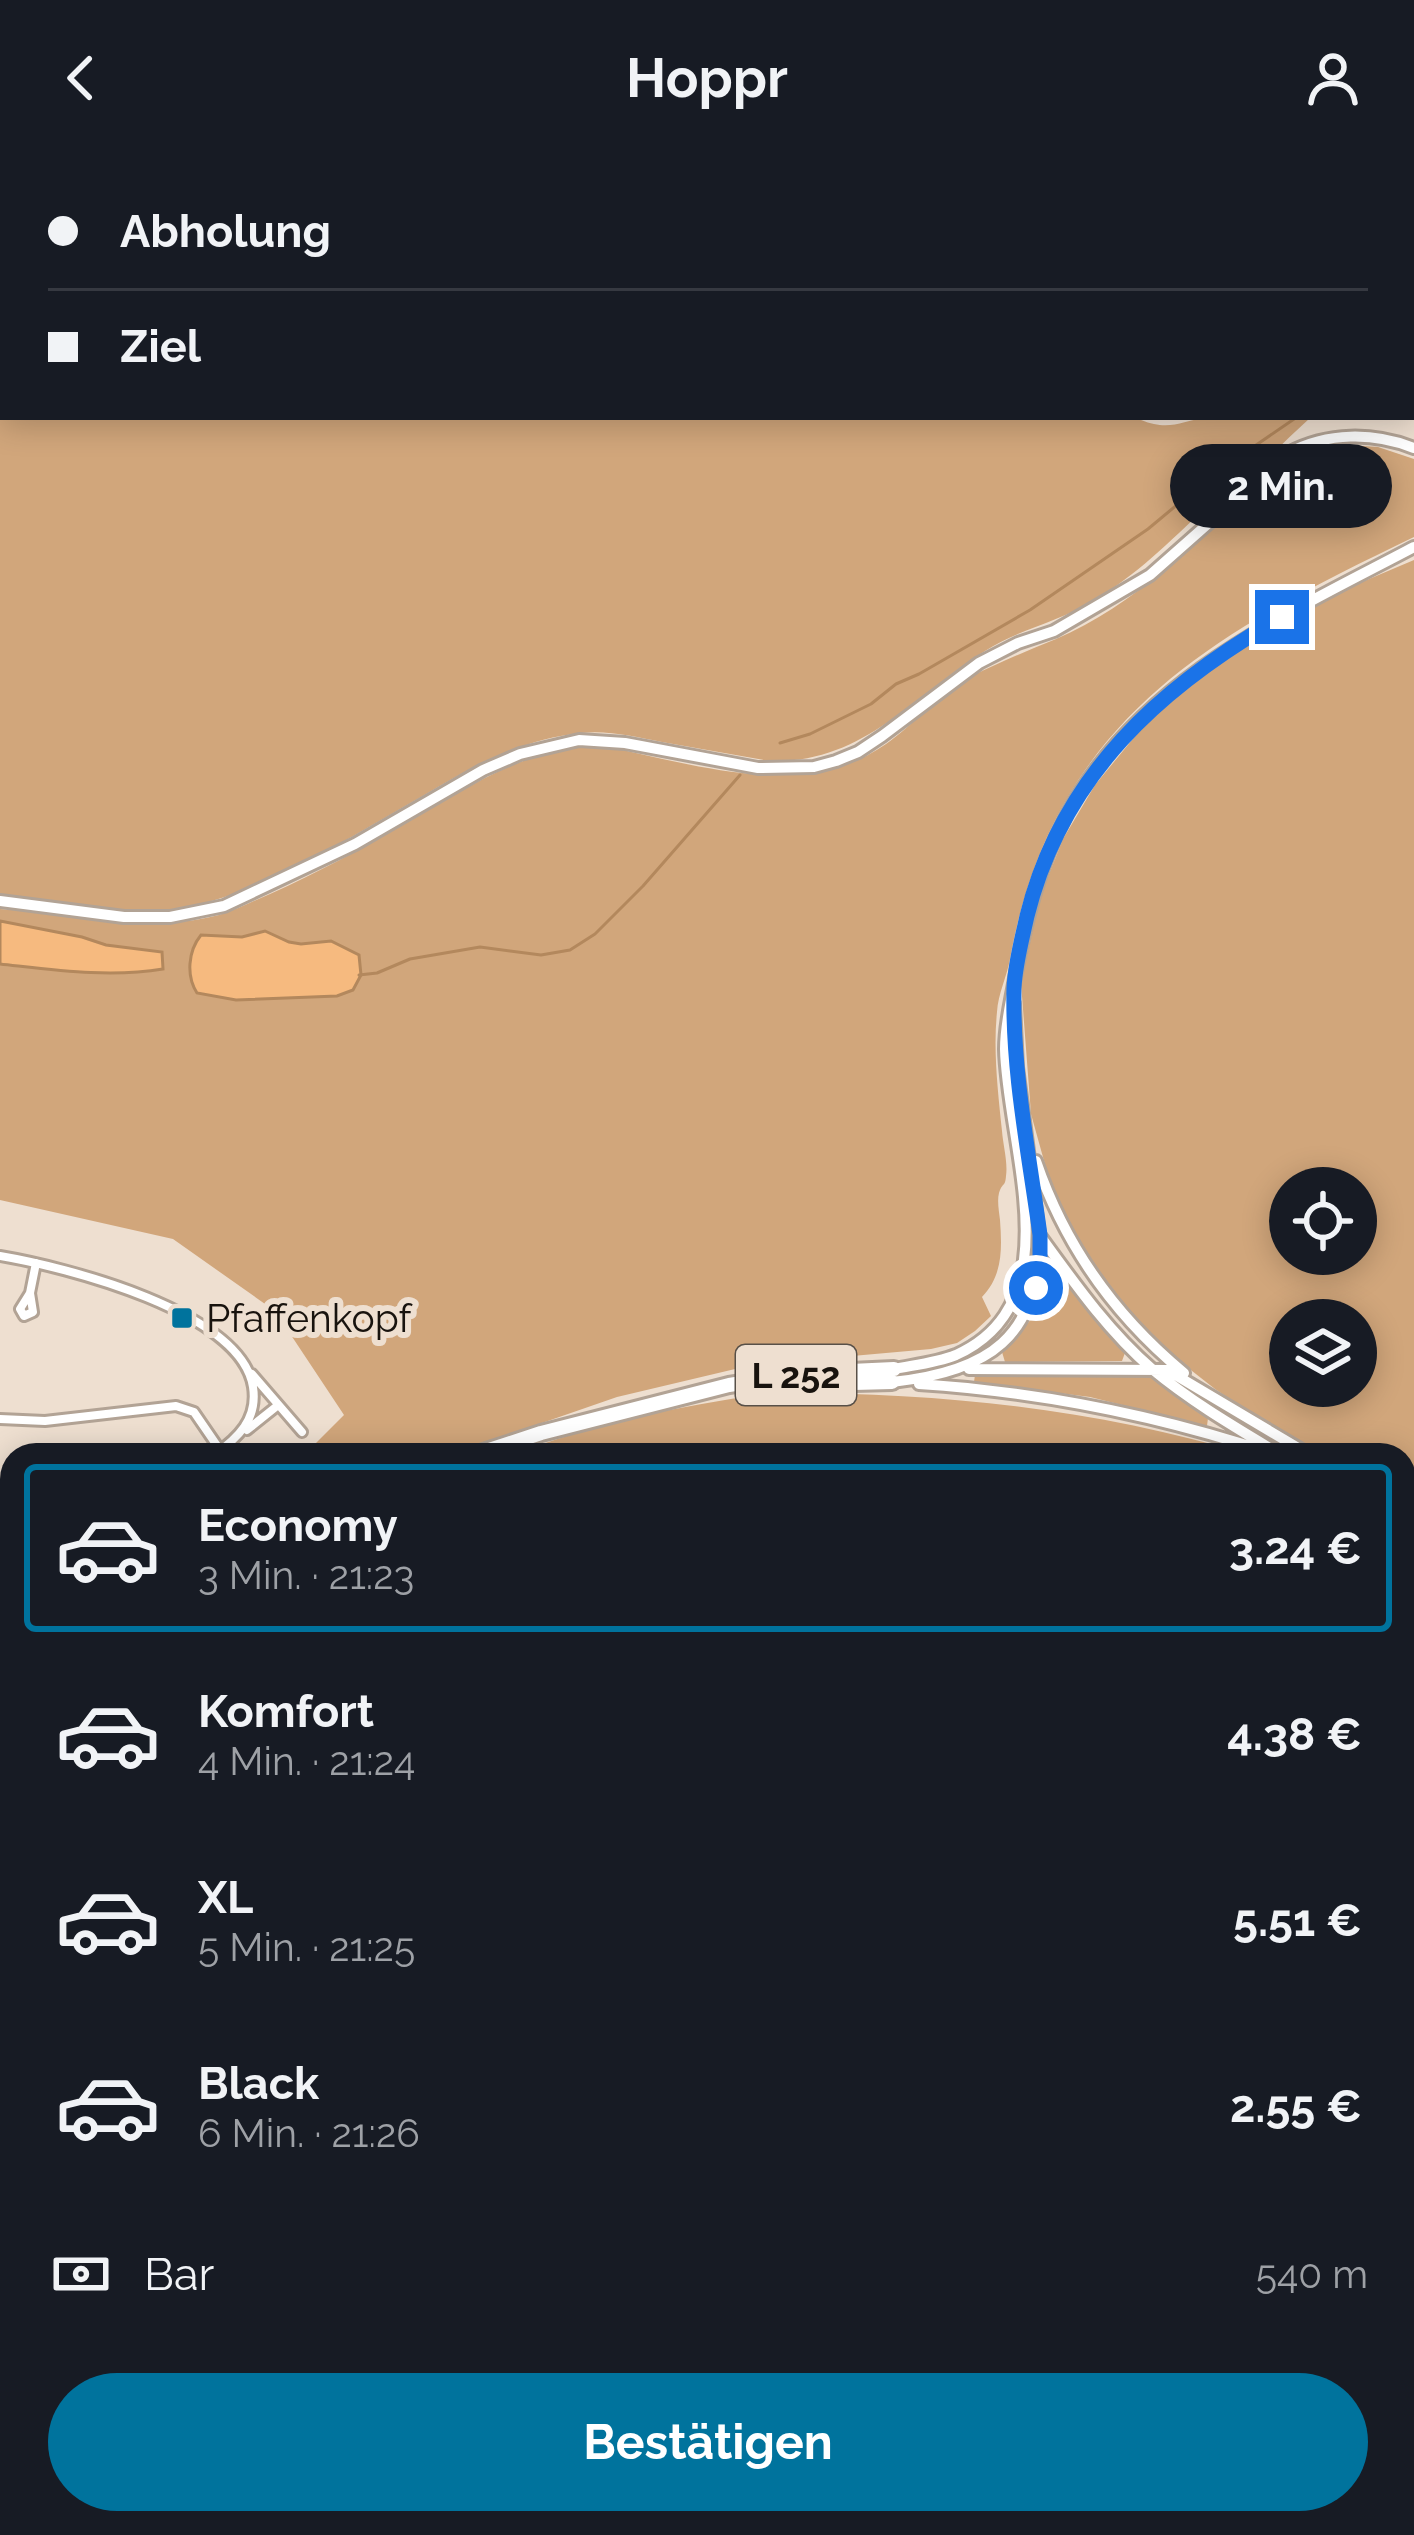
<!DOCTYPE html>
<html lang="de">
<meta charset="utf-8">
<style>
body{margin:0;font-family:Raleway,sans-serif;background:#20242c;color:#f1f3f6;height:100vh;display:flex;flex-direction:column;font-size:45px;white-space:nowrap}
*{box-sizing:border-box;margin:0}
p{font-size:39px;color:#9ea1a6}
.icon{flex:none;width:66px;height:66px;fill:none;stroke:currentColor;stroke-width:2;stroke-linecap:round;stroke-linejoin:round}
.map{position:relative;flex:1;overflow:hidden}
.sheet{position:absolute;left:0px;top:1287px;width:1416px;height:1092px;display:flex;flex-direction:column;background:#171b24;border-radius:36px 36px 0 0;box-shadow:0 6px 30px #0003}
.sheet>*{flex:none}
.top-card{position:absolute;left:0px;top:0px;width:1416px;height:264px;box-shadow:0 6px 30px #0003;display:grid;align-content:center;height:264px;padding:0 48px;background:#171b24}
.controls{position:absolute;left:1269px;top:1011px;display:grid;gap:24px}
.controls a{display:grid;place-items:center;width:108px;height:108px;border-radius:50%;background:#171b24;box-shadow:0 6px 30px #0003;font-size:60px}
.end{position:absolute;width:54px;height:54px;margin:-27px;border:15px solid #1a73e8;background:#fff;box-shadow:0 0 0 6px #fff}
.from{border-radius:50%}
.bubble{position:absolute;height:84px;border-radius:42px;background:#171b24;box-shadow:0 6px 30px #0003;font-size:39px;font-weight:700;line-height:84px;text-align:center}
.top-card b{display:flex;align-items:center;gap:42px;height:114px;font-size:45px}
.top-card b+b{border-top:3px solid #363941}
.top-card i{width:30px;height:30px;background:#f1f3f6}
ul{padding:21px 0 0;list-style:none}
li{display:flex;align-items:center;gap:36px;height:168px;margin:0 24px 18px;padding:0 24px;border:6px solid transparent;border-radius:12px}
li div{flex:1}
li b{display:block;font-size:45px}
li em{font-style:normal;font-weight:700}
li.selected{border-color:#00739d}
li>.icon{width:108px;height:108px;stroke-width:1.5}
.pay{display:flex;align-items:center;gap:30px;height:132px;padding:0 48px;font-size:45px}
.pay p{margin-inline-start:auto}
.action{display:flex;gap:24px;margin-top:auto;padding:24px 48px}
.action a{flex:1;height:138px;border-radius:72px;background:#00739d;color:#fff;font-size:48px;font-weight:700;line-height:138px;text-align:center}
header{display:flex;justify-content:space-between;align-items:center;height:156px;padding:0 48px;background:#171b24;font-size:54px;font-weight:700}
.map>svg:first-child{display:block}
.green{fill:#d1a67b;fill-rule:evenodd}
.water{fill:#f6ba7f;stroke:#b3885d;stroke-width:3}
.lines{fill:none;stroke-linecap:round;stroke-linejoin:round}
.stream{stroke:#b3885d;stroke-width:3}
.street-casing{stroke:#b2a395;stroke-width:14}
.secondary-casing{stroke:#b2a395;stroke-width:16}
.highway-casing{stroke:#b2a395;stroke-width:20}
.street{stroke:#fff;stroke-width:8}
.secondary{stroke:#fff;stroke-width:10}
.highway{stroke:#fff;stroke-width:14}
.route{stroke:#1a73e8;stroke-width:15}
.poi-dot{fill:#00739d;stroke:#eedfd0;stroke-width:4.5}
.labels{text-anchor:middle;stroke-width:12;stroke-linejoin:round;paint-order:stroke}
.shield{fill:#eedfd0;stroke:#585048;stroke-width:3}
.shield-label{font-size:36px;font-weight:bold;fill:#18130e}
.poi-label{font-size:39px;fill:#18130e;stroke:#eedfd0;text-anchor:start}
</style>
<header><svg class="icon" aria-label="back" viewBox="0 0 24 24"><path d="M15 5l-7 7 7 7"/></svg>Hoppr<svg class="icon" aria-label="person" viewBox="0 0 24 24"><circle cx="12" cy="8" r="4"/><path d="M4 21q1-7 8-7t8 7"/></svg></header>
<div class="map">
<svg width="1414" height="2379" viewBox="0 0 1414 2379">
<rect width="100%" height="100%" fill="#eedfd0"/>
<path class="green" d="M0 0H583L588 3H3V261H1140L1141 264C1168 275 1181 266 1206 261 1229 257 1287 260 1310 262 1290 280 1270 301 1249 318 1240 326 1228 331 1219 339 1178 377 1142 416 1093 445 1059 466 1019 473 985 495 914 540 862 608 770 605 734 599 698 592 662 586 636 581 608 574 581 577 522 583 471 611 421 641 354 679 266 735 191 750 128 764 63 744 0 738Z
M1348 289 1378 291 1414 303V381C1211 479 1054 562 1010 803 1007 820 998 838 997 856 993 895 998 936 1002 975 1003 989 1008 1006 1006 1020 1005 1032 1003 1025 999 1037 997 1045 999 1055 1000 1064 1002 1093 1003 1119 982 1141L991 1160 975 1175 957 1187 931 1193 752 1209 617 1241 449 1299H304L344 1259 275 1155 173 1083 0 1044V753C73 758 146 778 219 759 236 754 253 745 270 738 317 717 363 692 408 666 467 632 531 588 602 590 693 607 802 647 886 588 916 567 939 537 972 520 1000 506 1027 495 1056 483 1094 467 1132 441 1164 414 1192 391 1218 364 1245 340 1260 325 1275 309 1294 299 1311 291 1329 290 1348 289Z
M1414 404V1341L1404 1336V1299H1324L1261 1264 1215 1233 1159 1189 1125 1154 1100 1122 1056 1048 1031 958 1021 827 1040 741 1063 683 1095 629 1146 567 1197 523 1254 484 1336 437ZM1290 1032H1356V1098H1290ZM1290 1164H1356V1230H1290Z
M1049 1099 1126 1194 1122 1205 1005 1206 1002 1196 1034 1160Z
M975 1219 1151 1220 1208 1262 1207 1270 1090 1241 974 1226Z
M772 1237C935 1236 1093 1252 1250 1299H513C595 1267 685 1249 772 1237Z
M1404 1361 1414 1365V2379H0V1658L12 1643V2367H1404Z"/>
<path class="water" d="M0 765 82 781 106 789 162 796 163 813C109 822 55 814 0 808Z
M265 775 289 786 301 788 331 785 359 799 361 819 353 834 337 840 236 844 197 837C186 820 188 795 201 779L242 781Z"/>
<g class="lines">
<path class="stream" d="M373 3 377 0
M0 223 3 222
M780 587 810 578 871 548 896 528 919 518 1030 454 1148 373 1214 318 1297 261
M359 819 377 817 410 803 480 791 541 799 570 794 595 778 643 730 740 619"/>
<g class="street-casing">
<path id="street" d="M1146 3 1153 0
M1406 3 1408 0
M1413 81 1414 79
M0 1100C65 1111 241 1155 253 1231 258 1263 238 1282 214 1299
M30 1137 33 1156 24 1160 20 1153 30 1137 36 1107
M252 1218 302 1276
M0 1263 45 1265 176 1250 194 1256 220 1294
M247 1274 277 1250
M0 1501 12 1495"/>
</g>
<g class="secondary-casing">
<path id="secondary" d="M0 745 124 761H170L224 750 355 688 483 614 520 598 579 584 625 587 758 612 814 611 836 605 858 596 882 580 979 507 1018 487 1054 475 1150 419 1288 297C1328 276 1373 276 1414 292
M1036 1005C1065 1090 1115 1160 1184 1217
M1038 1077C1073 1125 1107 1174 1152 1213 1188 1243 1228 1267 1268 1291
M894 1213C914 1209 936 1207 956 1199 1074 1146 1007 991 1005 893 1005 868 1011 846 1015 822 1026 764 1039 710 1067 658 1140 523 1285 459 1414 391
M969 1213 1167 1214 1310 1299
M892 1226C987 1216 1041 1182 1039 1079L1017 911 1014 848
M919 1228C1042 1236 1161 1260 1277 1299
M0 1342 12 1341
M1404 1344 1414 1348
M1404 1486 1414 1485"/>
</g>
<g class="highway-casing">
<path id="highway" d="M777 1229 892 1226
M474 1299 541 1277 729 1229 808 1217 894 1213
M0 1644 12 1630"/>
</g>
<use href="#street" class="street"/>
<use href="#secondary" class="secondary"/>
<use href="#highway" class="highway"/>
</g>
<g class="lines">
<path class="route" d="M1036 1132 1040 1106V1079C1029 998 1012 915 1014 832 1015 808 1022 783 1027 760 1062 619 1161 530 1282 461"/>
</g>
<rect class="poi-dot" x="170" y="1150" width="24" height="24" rx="6"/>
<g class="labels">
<rect class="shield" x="736" y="1189" width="120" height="60" rx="9"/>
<g class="shield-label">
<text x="796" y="1232">L 252</text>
</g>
<g class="poi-label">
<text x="206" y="1176">Pfaffenkopf</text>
</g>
</g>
</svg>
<div class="controls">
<a><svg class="icon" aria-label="locate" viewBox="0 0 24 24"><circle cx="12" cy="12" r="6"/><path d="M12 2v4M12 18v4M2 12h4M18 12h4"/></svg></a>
<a><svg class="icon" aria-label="layers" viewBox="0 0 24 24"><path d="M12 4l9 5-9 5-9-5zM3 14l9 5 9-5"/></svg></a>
</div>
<i class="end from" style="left:1036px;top:1132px"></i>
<i class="end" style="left:1282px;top:461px"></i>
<div class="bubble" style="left:1170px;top:288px;width:222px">2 Min.</div>
<div class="top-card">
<b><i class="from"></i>Abholung</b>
<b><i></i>Ziel</b>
</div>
<section class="sheet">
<ul>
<li class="selected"><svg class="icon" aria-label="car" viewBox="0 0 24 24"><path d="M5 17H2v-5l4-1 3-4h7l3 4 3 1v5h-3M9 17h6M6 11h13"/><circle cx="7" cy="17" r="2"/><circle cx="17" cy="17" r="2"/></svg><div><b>Economy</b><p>3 Min. · 21:23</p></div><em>3.24 €</em></li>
<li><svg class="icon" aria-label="car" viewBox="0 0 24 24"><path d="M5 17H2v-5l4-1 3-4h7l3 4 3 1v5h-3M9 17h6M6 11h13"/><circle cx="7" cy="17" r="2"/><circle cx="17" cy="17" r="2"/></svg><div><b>Komfort</b><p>4 Min. · 21:24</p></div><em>4.38 €</em></li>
<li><svg class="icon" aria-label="car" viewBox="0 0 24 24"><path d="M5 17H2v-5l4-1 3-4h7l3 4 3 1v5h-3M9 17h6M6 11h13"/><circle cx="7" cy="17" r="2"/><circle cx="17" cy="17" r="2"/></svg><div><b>XL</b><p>5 Min. · 21:25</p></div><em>5.51 €</em></li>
<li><svg class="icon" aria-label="car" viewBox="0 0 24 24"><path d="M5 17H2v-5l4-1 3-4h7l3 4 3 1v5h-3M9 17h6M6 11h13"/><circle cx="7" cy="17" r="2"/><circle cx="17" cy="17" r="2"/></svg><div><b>Black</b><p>6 Min. · 21:26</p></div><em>2.55 €</em></li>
</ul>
<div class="pay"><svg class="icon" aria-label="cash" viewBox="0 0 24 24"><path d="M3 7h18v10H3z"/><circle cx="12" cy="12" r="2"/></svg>Bar<p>540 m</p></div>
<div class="action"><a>Bestätigen</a></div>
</section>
</div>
